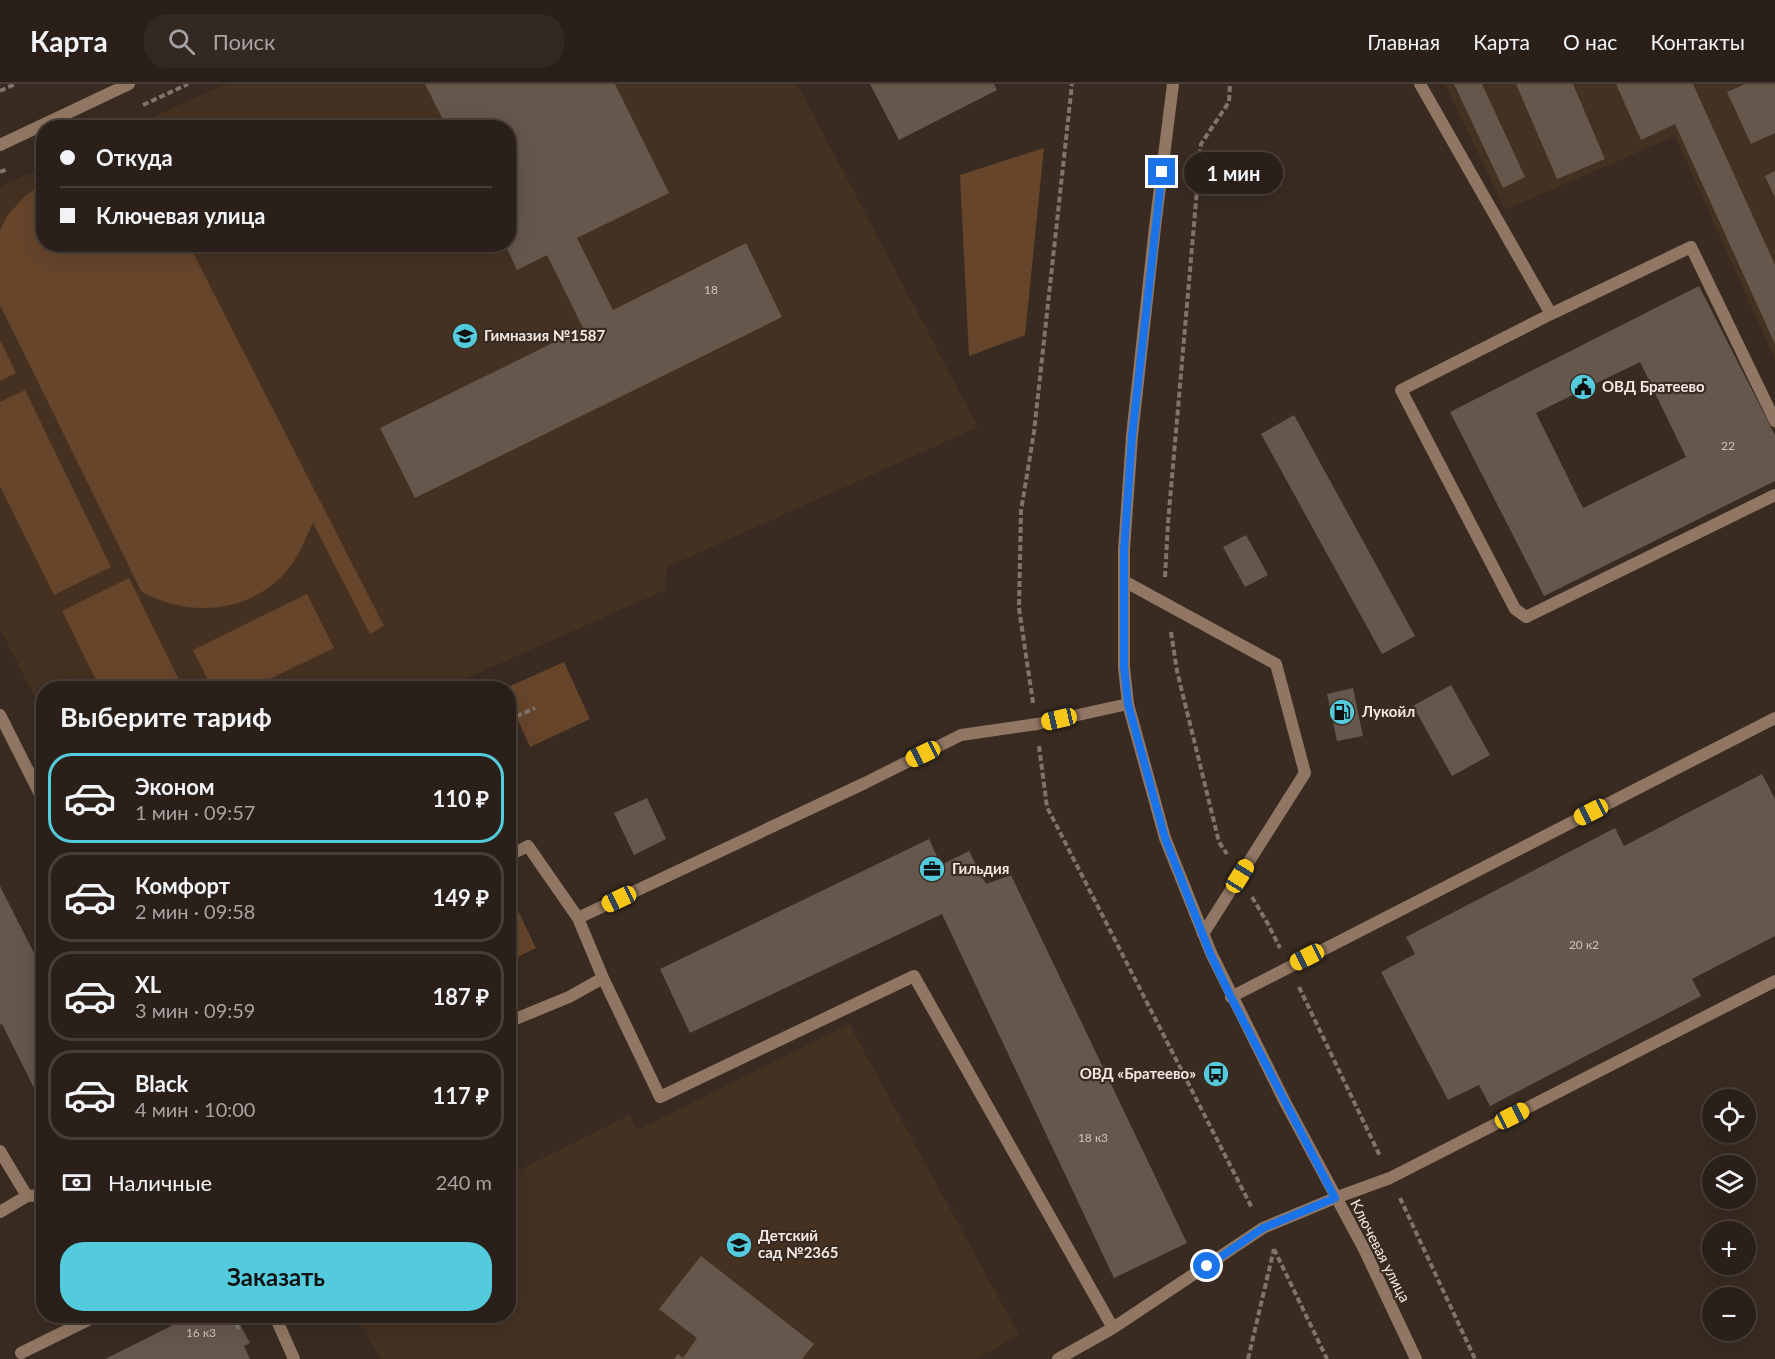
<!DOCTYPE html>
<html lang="ru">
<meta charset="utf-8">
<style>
body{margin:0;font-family:Lato,sans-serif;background:#332822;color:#f1f3f6;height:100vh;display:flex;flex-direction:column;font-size:22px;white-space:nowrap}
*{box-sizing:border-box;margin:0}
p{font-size:20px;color:#a6a3a2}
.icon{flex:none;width:33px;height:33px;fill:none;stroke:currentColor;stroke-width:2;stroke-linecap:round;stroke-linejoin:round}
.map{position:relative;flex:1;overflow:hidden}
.drawer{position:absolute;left:36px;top:597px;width:480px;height:642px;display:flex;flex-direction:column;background:#2b2019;border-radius:24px;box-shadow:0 6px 24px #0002,0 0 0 2px #473e38}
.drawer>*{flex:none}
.banner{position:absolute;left:36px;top:36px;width:480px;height:132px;border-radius:24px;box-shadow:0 6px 24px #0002,0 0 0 2px #473e38;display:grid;align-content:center;height:132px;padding:0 24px;background:#2b2019}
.buttons{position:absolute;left:1702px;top:1005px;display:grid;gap:12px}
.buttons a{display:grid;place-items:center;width:54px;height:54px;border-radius:50%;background:#2b2019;box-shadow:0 6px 24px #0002,0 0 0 2px #473e38;font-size:30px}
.end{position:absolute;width:27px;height:27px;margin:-14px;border:8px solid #1a73e8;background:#fff;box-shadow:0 0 0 3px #fff}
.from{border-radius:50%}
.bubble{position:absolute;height:42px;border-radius:21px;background:#2b2019;box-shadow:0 6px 24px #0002,0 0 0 2px #473e38;font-size:20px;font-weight:700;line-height:42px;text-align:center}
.car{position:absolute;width:18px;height:36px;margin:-18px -9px;border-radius:8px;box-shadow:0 0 4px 2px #0007;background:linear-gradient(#f5c518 24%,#345 0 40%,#f5c518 0 76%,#345 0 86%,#f5c518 0)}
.banner b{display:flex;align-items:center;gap:21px;height:57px;font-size:22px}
.banner b+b{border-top:2px solid #473e38}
.banner i{width:15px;height:15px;background:#f1f3f6}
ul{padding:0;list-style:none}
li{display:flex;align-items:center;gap:18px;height:90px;margin:0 12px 9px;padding:0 12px;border:3px solid #473e38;border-radius:24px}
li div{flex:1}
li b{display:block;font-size:22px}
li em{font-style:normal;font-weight:700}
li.on{border-color:#54cadd}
li>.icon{width:54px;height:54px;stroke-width:1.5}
h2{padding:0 24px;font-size:27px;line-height:72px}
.pay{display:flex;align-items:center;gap:15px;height:66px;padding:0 24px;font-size:22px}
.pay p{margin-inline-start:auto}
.action{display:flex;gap:12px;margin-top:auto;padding:12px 24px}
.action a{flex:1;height:69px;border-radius:24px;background:#54cadd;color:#111;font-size:24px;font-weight:700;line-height:69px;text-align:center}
header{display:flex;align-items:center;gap:36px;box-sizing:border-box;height:84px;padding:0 30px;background:#2b2019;border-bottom:2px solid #473e38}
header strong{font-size:28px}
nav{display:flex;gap:33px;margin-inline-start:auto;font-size:21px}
.search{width:420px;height:54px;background:#332822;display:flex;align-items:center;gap:15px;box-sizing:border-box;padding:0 21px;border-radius:24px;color:#a6a3a2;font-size:22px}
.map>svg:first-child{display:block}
.built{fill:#443122}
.green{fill:#66452b}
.building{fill:#66574c;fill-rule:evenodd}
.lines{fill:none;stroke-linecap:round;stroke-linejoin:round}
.path{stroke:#80736b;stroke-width:4;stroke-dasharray:6 3;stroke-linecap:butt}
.service{stroke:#917763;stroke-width:12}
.tertiary{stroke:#917763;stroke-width:12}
.route{stroke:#1a73e8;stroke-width:8}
.labels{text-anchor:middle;stroke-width:4.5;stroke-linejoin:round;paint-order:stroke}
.number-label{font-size:12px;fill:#d0c5bd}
.poi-label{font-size:15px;font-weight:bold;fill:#f3eae3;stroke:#392b21;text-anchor:start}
.street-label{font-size:15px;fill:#f3eae3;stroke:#392b21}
</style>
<header>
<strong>Карта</strong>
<div class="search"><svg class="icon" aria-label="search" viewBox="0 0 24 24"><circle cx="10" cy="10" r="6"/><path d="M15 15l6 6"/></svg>Поиск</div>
<nav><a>Главная</a><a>Карта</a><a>О нас</a><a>Контакты</a></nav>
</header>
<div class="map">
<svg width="1775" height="1275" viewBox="0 0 1775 1275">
<rect width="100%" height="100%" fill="#392b21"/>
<path class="built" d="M226 0H797L978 343 667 483 665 506 445 604H44L43 629 0 544V103L43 83 44 160H508V44L130 43Z
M1445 0H1775V276L1675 52 1505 126Z
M849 940 1019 1251 976 1275H381L355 1232H508L509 1091 629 1031 638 1046Z"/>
<path class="green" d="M1044 64 1025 251 969 272 960 91Z
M43 100 44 160 189 161 384 542 370 550 313 439C305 455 300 470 289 484 254 529 188 535 141 507L0 221V146L7 132 25 112Z
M0 256 16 289 0 297Z
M25 306 111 483 54 511 0 402V318Z
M129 494 183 604H100L62 527Z
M307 510 334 564 251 604H212L193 566Z
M564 578 590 635 530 663 509 616 508 604H506Z
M510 810 536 864 509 877 508 811Z"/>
<path class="building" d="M425 0H615L669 109 577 154 613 226 746 159 782 233 415 414 380 344 583 244 547 171 517 186 505 160H508V44H447Z
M870 0H994L997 6 899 56Z
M1454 0H1482L1525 93 1503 104Z
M1516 0H1573L1605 75 1557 95Z
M1616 0H1693L1775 181V260L1675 40 1641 56Z
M1745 0H1775V49L1751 60 1727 8Z
M1775 87V114L1765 92Z
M1699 202 1775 351V397L1544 512 1450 328ZM1640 278 1686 373 1583 424 1536 329Z
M1294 331 1415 552 1382 570 1261 350Z
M1246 451 1268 491 1245 503 1223 463Z
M1451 601 1490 671 1452 692 1413 622Z
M1353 604 1363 652 1337 657 1327 610Z
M1762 690 1775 715V852L1692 895 1701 912 1490 1022 1479 1001 1448 1016 1381 888 1415 870 1406 853 1615 744 1624 762Z
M647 714 666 755 634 771 614 729Z
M929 755 941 781 969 767 986 800 1011 791 1187 1159 1114 1194 942 830 690 949 660 885Z
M0 802 44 889V1024L2 940 0 941Z
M701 1172 814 1260 802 1275H674L678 1270 683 1274 697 1254 659 1225Z
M191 1232H228L231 1238 237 1235 250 1259 244 1262 250 1275H105Z"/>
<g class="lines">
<path class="path" d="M0 7 15 0
M143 21 188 0
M0 88 8 85
M1165 493 1168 439 1201 60 1229 18 1230 0
M1171 548 1177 587 1219 758 1227 770
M1033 619 1019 524 1021 427 1034 348 1072 0
M508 636 535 624
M1039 662 1047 723 1252 1124
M1252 813 1268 840 1280 864
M1299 903 1380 1072
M1400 1114 1475 1275
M1274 1165 1327 1275
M232 1232 240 1247
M1248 1275 1274 1165"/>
<path class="service" d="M1420 0 1551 230 1401 306 1515 525 1526 533 1775 411
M1551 230 1691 163 1775 337
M1124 497 1276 580 1305 689 1203 850
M0 631 44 718
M508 772 528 762 578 834
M603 894 660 1013 914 892 1113 1244
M1231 913 1775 634
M508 938 569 913 603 894 578 834 865 699 961 651 1037 640 1128 620
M0 1067 27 1112
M0 1128 27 1112 44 1111
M275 1232 294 1275
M21 1269 96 1232
M1058 1275 1113 1244 1263 1144 1335 1114 1390 1094 1775 897"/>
<path class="tertiary" d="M1173 0 1155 143 1132 352 1124 466V583L1128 620 1165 754 1211 869 1285 1018 1364 1165 1416 1275
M0 61 129 0"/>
</g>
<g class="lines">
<path class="route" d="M1162 88 1132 352 1124 466V583L1128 620 1165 754 1210 869 1231 913 1335 1114 1263 1144 1207 1182"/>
</g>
<defs>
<g id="school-disc" transform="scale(1.35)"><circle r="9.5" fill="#54cadd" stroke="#392b21"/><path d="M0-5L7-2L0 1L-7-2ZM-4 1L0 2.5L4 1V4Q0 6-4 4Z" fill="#111"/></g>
<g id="civic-disc" transform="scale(1.35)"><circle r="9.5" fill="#54cadd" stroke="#392b21"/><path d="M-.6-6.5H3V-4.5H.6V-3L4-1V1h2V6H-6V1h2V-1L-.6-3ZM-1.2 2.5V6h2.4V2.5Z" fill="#111"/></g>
<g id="fuel-disc" transform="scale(1.35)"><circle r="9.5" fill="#54cadd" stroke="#392b21"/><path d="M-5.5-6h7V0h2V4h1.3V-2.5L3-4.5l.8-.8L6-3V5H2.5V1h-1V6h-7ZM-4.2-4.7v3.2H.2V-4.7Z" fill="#111"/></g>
<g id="office-disc" transform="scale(1.35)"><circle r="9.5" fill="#54cadd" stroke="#392b21"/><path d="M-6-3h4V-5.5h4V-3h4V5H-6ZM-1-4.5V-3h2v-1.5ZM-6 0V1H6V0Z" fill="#111"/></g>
<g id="bus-disc" transform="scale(1.35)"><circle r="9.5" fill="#54cadd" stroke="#392b21"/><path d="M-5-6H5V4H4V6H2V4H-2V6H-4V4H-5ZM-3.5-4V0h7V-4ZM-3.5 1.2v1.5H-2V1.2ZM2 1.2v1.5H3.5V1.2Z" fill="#111"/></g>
</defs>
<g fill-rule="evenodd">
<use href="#school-disc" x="465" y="252"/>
<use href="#civic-disc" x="1583" y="303"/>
<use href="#fuel-disc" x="1342" y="628"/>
<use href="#office-disc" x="932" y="785"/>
<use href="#bus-disc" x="1216" y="990"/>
<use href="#school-disc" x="739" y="1161"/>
</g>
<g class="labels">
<g class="number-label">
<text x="711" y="210">18</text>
<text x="1728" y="366">22</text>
<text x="1584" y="865">20 к2</text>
<text x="1093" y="1058">18 к3</text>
<text x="201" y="1253">16 к3</text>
</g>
<g class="poi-label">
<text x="484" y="257">Гимназия №1587</text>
<text x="1602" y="308">ОВД Братеево</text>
<text x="1362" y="633">Лукойл</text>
<text x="952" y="790">Гильдия</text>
<text x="1196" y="995" text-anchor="end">ОВД «Братеево»</text>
<text x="758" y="1157">Детский<tspan x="758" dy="17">сад №2365</tspan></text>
</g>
<g class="street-label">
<text transform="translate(1380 1167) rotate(63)" y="5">Ключевая улица</text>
</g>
</g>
</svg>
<div class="buttons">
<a><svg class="icon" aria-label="locate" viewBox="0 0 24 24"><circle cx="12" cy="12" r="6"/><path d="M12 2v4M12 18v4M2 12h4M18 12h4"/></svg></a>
<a><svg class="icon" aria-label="layers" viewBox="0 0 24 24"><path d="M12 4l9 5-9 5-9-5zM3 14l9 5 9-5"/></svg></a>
<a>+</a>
<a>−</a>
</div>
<i class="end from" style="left:1207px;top:1182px"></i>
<i class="end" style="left:1162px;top:88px"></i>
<div class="bubble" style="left:1184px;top:68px;width:99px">1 мин</div>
<i class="car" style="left:1059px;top:635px;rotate:257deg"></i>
<i class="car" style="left:923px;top:670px;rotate:244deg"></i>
<i class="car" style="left:1591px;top:728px;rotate:243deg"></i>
<i class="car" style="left:1240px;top:792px;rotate:32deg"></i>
<i class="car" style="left:619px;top:815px;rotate:245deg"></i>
<i class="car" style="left:1307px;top:873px;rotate:243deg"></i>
<i class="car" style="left:1512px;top:1032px;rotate:63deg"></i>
<div class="banner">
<b><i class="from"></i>Откуда</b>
<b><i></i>Ключевая улица</b>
</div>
<section class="drawer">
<h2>Выберите тариф</h2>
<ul>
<li class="on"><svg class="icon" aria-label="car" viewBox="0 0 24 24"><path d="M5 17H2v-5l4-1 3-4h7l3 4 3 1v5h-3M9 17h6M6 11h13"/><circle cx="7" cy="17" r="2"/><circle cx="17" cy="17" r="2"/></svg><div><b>Эконом</b><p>1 мин · 09:57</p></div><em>110 ₽</em></li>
<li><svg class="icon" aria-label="car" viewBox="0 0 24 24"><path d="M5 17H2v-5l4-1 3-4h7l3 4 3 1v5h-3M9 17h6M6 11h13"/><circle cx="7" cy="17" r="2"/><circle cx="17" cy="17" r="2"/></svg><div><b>Комфорт</b><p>2 мин · 09:58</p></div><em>149 ₽</em></li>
<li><svg class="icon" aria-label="car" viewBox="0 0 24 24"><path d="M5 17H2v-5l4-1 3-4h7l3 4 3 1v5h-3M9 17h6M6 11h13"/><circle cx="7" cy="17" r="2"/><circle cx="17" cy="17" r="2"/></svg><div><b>XL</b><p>3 мин · 09:59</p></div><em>187 ₽</em></li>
<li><svg class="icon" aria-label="car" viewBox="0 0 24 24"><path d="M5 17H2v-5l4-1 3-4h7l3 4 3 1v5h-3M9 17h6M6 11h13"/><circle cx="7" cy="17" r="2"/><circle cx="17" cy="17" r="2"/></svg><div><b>Black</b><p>4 мин · 10:00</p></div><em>117 ₽</em></li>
</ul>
<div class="pay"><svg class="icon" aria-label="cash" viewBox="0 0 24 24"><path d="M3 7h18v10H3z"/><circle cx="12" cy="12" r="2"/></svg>Наличные<p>240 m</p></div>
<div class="action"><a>Заказать</a></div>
</section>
</div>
